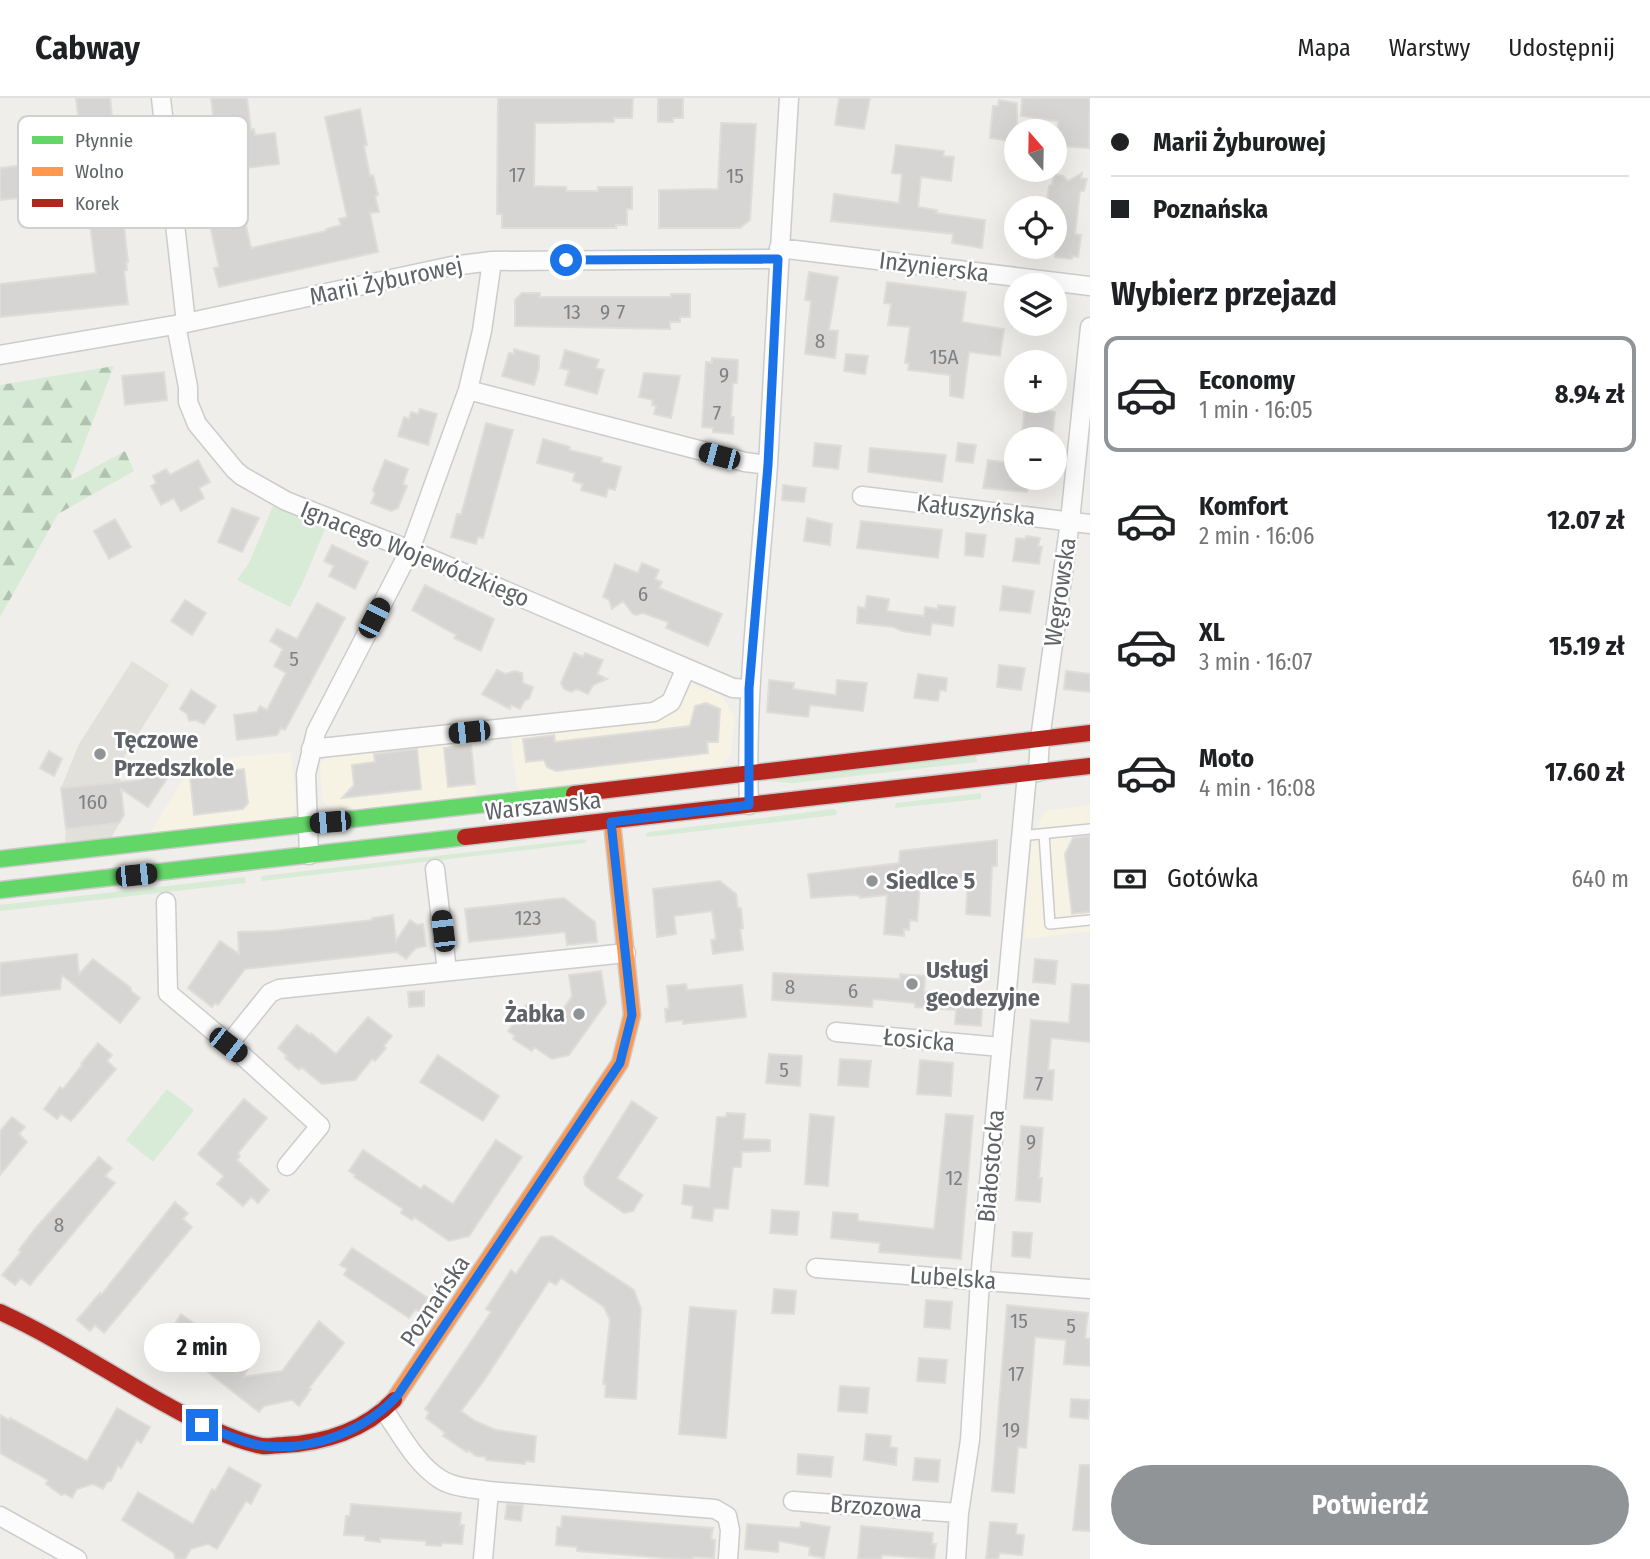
<!DOCTYPE html>
<html lang="pl">
<meta charset="utf-8">
<style>
body{margin:0;font-family:"Fira Sans Condensed",sans-serif;background:#f2f2f2;color:#202124;height:100vh;display:flex;flex-direction:column;font-size:26px;white-space:nowrap}
*{box-sizing:border-box;margin:0}
p{font-size:23px;color:#757577}
.icon{flex:none;width:38px;height:38px;fill:none;stroke:currentColor;stroke-width:2;stroke-linecap:round;stroke-linejoin:round}
.map{position:relative;flex:1;overflow:hidden}
.drawer{display:flex;flex-direction:column;background:#fff;width:560px}
.drawer>*{flex:none}
.banner{display:grid;align-content:center;height:154px;padding:0 21px;background:#fff}
.needle{width:46px;rotate:340deg}
.tools{position:absolute;left:1004px;top:21px;display:grid;gap:14px}
.tools a{display:grid;place-items:center;width:63px;height:63px;border-radius:50%;background:#fff;box-shadow:0 7px 28px #0002;font-size:35px}
.end{position:absolute;width:32px;height:32px;margin:-16px;border:9px solid #1a73e8;background:#fff;box-shadow:0 0 0 4px #fff}
.from{border-radius:50%}
.bubble{position:absolute;height:49px;border-radius:24px;background:#fff;box-shadow:0 7px 28px #0002;font-size:23px;font-weight:700;line-height:49px;text-align:center}
.car{position:absolute;width:21px;height:42px;margin:-21px -10px;border-radius:9px;box-shadow:0 0 5px 2px #0007;background:linear-gradient(#222 24%,#8ab4d8 0 40%,#222 0 76%,#8ab4d8 0 86%,#222 0)}
.banner b{display:flex;align-items:center;gap:24px;height:66px;font-size:26px}
.banner b+b{border-top:2px solid #e0e0e0}
.banner i{width:18px;height:18px;background:#202124}
ul{padding:0;list-style:none}
li{display:flex;align-items:center;gap:21px;height:116px;margin:0 14px 10px;padding:0 7px;border:4px solid transparent;border-radius:14px}
li div{flex:1}
li b{display:block;font-size:26px}
li em{font-style:normal;font-weight:700}
li.current{border-color:#919496}
li>.icon{width:63px;height:63px;stroke-width:1.5}
h2{padding:0 21px;font-size:32px;line-height:84px}
.pay{display:flex;align-items:center;gap:18px;height:77px;padding:0 21px;font-size:26px}
.pay p{margin-inline-start:auto}
.primary-button{display:flex;gap:14px;margin-top:auto;padding:14px 21px}
.primary-button a{flex:1;height:80px;border-radius:42px;background:#919496;color:#fff;font-size:28px;font-weight:700;line-height:80px;text-align:center}
header{display:flex;align-items:center;gap:42px;box-sizing:border-box;height:98px;padding:0 35px;background:#fff;border-bottom:2px solid #e0e0e0}
header strong{font-size:33px}
nav{display:flex;gap:38px;margin-inline-start:auto;font-size:24px}
main{display:flex;flex:1;min-height:0}
.map>svg:first-child{display:block}
.commercial{fill:#f7f3e4}
.education{fill:#e2e0da}
.grass{fill:#d8ebd6}
.forest{fill:url(#forest-firs)}
.building{fill:#d6d5d3;stroke:#deddd9;stroke-width:2}
.lines{fill:none;stroke-linecap:round;stroke-linejoin:round}
.lane-casing{stroke:#cbcccc;stroke-width:12}
.street-casing{stroke:#cbcccc;stroke-width:21}
.fast-casing{stroke:#cacacb;stroke-width:19}
.slow-casing{stroke:#cacacb;stroke-width:19}
.jam-casing{stroke:#cacacb;stroke-width:19}
.lane{stroke:#fdfcfc;stroke-width:9}
.street{stroke:#fdfcfc;stroke-width:18}
.fast{stroke:#63d668;stroke-width:16}
.slow{stroke:#ff974d;stroke-width:16}
.jam{stroke:#b3261e;stroke-width:16}
.route{stroke:#1a73e8;stroke-width:9}
.poi-dot{fill:#919496;stroke:#fff;stroke-width:2.5}
.labels{text-anchor:middle;stroke-width:5;stroke-linejoin:round;paint-order:stroke}
.number-label{font-size:21px;fill:#7e8184}
.street-label{font-size:24px;fill:#5f6368;stroke:#fff}
.poi-label{font-size:24px;font-weight:bold;fill:#5f6368;stroke:#fff;text-anchor:start}
.key{fill:#fff;stroke:#cfd0d2;stroke-width:2}
.key-label{font-size:19px;fill:#5f6368}
</style>
<header>
<strong>Cabway</strong>
<nav><a>Mapa</a><a>Warstwy</a><a>Udostępnij</a></nav>
</header>
<main>
<div class="map">
<svg width="1090" height="1461" viewBox="0 0 1090 1461">
<defs>
<pattern id="forest-firs" width="22" height="20" patternUnits="userSpaceOnUse" patternTransform="scale(1.75)"><rect width="22" height="20" fill="#d8ebd6"/><path d="M5 1l3.5 6h-7zM16 11l3.5 6h-7z" fill="#b2c2b1"/></pattern>
</defs>
<rect width="100%" height="100%" fill="#efeeea"/>
<path class="commercial" d="M692 586 722 598 734 618 731 657 716 672 518 695 510 635 676 615Z
M471 639 477 699 336 715 323 703 320 667 330 655Z
M291 654 296 709 291 720 149 736 195 663Z
M1090 707V833L1024 841 1031 741 1045 713Z"/>
<path class="education" d="M132 563 169 587 119 667 124 717 111 740 65 744 66 731 61 690 79 646Z"/>
<path class="grass" d="M273 408 326 429 302 486 290 509 237 482 249 465Z
M976 656 977 664 793 685 769 683Z
M981 695V701L895 710 896 705Z
M834 711 837 714 836 717 648 739 645 737 649 734Z
M583 741 587 743 585 745 262 783 261 778Z
M245 779 246 785 0 813V807Z
M167 991 194 1012 153 1064 126 1042Z"/>
<path class="forest" d="M114 268 70 383 125 353 134 373 58 416 0 519V287Z"/>
<path class="building" d="M76 0H110L128 164H126L127 172 124 173 128 206 0 219V186L96 175 86 93 0 102V70L83 60Z
M211 0H247L251 32 254 31 255 37 275 35 279 66 237 71 236 65 219 67Z
M498 0H633L632 20H614V24L535 25 534 88 566 89V93H598V89H632V111H627V127H616V130H502V116H497Z
M658 0H683V20H673V24H658Z
M839 0H870L864 31 835 27Z
M1022 0H1090L1089 50 1057 48 1058 23 1021 18Z
M999 2 1017 5V44L990 40 993 8H998Z
M360 11 367 47 364 48 370 78 373 77 378 97 375 98 379 114 370 115 378 154 219 189 214 170 219 169 210 127 244 119 251 150 326 133V131L341 127 339 121 347 119 325 19Z
M721 25 756 26 750 122 740 130H659V92L718 91Z
M896 47 944 53 943 58 954 59 951 83 921 79 918 109 937 112 936 115 985 122 982 150 952 145 953 136 831 123 834 96 899 105 902 76 892 75Z
M1082 75 1081 80 1087 81 1084 93H1080L1075 136 1081 137 1078 159 1072 158V161L1055 159V110H1046L1049 88 1052 87 1054 76 1063 78 1068 83Z
M809 174 838 179 829 232 838 233 835 260 805 256 811 203 805 202Z
M887 184 966 194 962 224 1004 231 1000 258 969 254 963 300 950 298V277L908 272 909 265H905L910 229 888 227 891 206 884 205Z
M522 195H540V199H671V196H690V219H680V224H670V231L515 228V202Z
M514 251 539 258V270L534 287 502 278 509 255 514 256Z
M565 252 599 262 596 270 604 272 597 296 565 287 569 272 560 270Z
M846 256 868 258 865 276 844 273Z
M712 260 738 262 737 285H733L731 319H734L733 336 713 334V330L702 329 706 264 712 265Z
M164 274 167 302 125 307 122 278Z
M644 275 680 278 671 320 654 316 656 308 652 307 653 302 639 299Z
M1025 308 1055 314 1052 341 1022 335Z
M420 311 437 316 428 347 398 338 404 319 409 321 411 314 418 316Z
M486 325 513 332 483 440 478 439 476 446 451 439 457 416 461 417Z
M543 341 570 349 569 352 602 360 601 364 621 369 615 392 608 390 606 399 581 392 583 386 573 383 575 375 537 365Z
M815 345 841 348 838 371 813 368Z
M958 345 976 347 973 365 956 363Z
M870 350 946 357 942 384 868 374Z
M198 362 210 384 199 390 204 400 181 413 174 400 161 407 151 388 156 385 153 378 166 371 170 377Z
M385 362 408 371 403 386 407 388 398 410 391 413 371 405 375 396 373 392Z
M988 362 1017 366V380H1029L1027 394 983 390Z
M783 387 806 390 804 404 782 402Z
M232 410 259 420 242 454 218 444Z
M807 420 832 426 830 447 804 443Z
M115 421 131 449 109 461 94 433Z
M861 423 942 432 938 460 857 450Z
M966 435 986 437 983 459 965 457Z
M1026 438 1040 440 1038 448 1042 449 1039 466 1013 463 1016 440 1025 441Z
M332 447 368 464 355 491 329 478 334 468 324 463Z
M642 465 659 472 655 481 662 484 659 490 722 516 708 548 666 530 668 524 643 515 636 517 633 516 623 503 612 511 609 502 603 499 615 466 638 475Z
M425 487 494 521 481 553 454 540 456 537 412 512Z
M1003 488 1034 493 1030 515 1000 512Z
M867 498 889 501 887 513 924 518 925 509 938 511V507L955 509 953 528 932 525 930 537 902 533 894 529 857 525 858 509 865 510Z
M185 502 206 515 192 537 171 523Z
M317 505 345 520 285 632 281 630 277 637 237 642 234 617 257 614 260 608 267 612 286 575 274 568 283 551 270 543 277 531 297 541Z
M574 555 583 559 585 555 603 562 597 576 607 581 593 587 588 596 577 591 571 594 564 591 561 585Z
M999 567 1025 570 1021 592 997 589Z
M497 572 505 576 515 573 522 575 523 585 533 589 529 601 525 602 520 611 511 607 510 611 482 596Z
M1066 573 1090 576V594L1064 591Z
M918 576 947 580 946 593 940 592 938 603 914 600Z
M769 582 794 585 793 591 836 597 837 582 867 585 863 613 810 607 808 619 767 614Z
M191 592 216 608 204 626 196 622 189 623 187 616 180 611Z
M706 605 720 611 718 644H707L708 655 556 673 547 669 544 662 526 664 523 641 554 637 555 644 690 628 695 608Z
M471 647 475 686 448 689 444 650Z
M417 651 421 691 342 700 354 687 352 667 375 664 374 656Z
M49 653 62 661 54 678 40 670Z
M158 668 170 676 148 709 121 691 124 717 119 725 66 731 61 690 140 682 148 669 154 674Z
M244 671 248 705 243 711 194 717 190 678Z
M1090 738V814L1072 816 1065 756 1073 740Z
M997 742V768H992L990 818 966 816 968 780 935 782V786L920 787 917 823 910 822 909 832 904 831V838L884 836 887 797 860 800V798L852 797 811 800 808 776 899 765 900 753Z
M720 783 736 796 738 810H741L743 830 740 831 743 852 713 856 711 842 716 841 712 813 674 818 676 836 657 839 653 791Z
M564 800 595 824 597 844 567 847 565 834 469 844 465 811Z
M393 817 396 843 410 822 417 827 423 826 426 848 416 850 406 861 397 854 245 871 218 907 215 905 212 909 188 890 220 843 239 856 238 834 273 833 373 822 372 820Z
M77 856 79 876 93 861 131 890V893L140 900 120 925 62 877 60 891 0 898V865Z
M1035 861 1057 863 1055 886 1033 884Z
M601 873 606 905 569 957 552 961 534 949 532 953 513 941 515 938 508 933 527 906 555 924 572 898 569 877Z
M773 875 900 881V876L925 878 924 894 983 896 981 928 955 926 956 912 915 909V905L873 901 872 909 772 902Z
M686 886 687 892 742 887 746 919 683 926V922L666 924 665 911 669 910 667 888Z
M1072 886 1090 887V944L1051 940 1048 972H1054L1052 1002 1024 1000 1031 922 1069 925Z
M424 893V908L409 909 408 894Z
M368 919 392 938 384 948 386 950 375 963 372 961 355 982 322 986 301 969 299 972 285 960 287 958 278 950 297 927 310 937 311 935 336 956Z
M98 945 112 957 107 963 116 971 71 1023 61 1016 57 1021 44 1011 60 989 63 991 82 967 81 966Z
M769 956 802 958 800 988 766 985Z
M438 957 499 998 483 1023 420 984Z
M840 961 871 963 868 989 838 987Z
M920 962 953 965 951 998 917 996Z
M244 1001 267 1020 238 1055 240 1058 237 1062 269 1092 258 1105 251 1099 243 1108 217 1086 224 1078 198 1056Z
M632 1003 657 1020 617 1080 643 1097 633 1113 624 1115 592 1093 585 1087 584 1079Z
M727 1015 745 1016 743 1041 770 1042V1053L742 1054 741 1069H733L728 1111 714 1110 712 1123 692 1120 693 1108 682 1106 684 1087 710 1090 717 1019H726Z
M810 1016 834 1019 828 1088 805 1086Z
M946 1016 973 1018 961 1161 879 1154 880 1145 831 1140 833 1114 858 1116V1123L934 1131Z
M12 1019 25 1029 19 1036 27 1044 0 1077V1033Z
M1021 1028 1043 1030 1039 1080H1042L1040 1104 1016 1102Z
M496 1042 522 1059 469 1138 449 1143 414 1119 412 1122 401 1115 403 1111 354 1079 355 1077 349 1073 363 1052 421 1091 424 1087 453 1106Z
M99 1059 112 1070 105 1078 115 1085 30 1187 21 1180 15 1187 2 1177 21 1154 19 1152 34 1132Z
M175 1104 188 1115 183 1121 192 1129 104 1235 95 1227 90 1233 77 1222 100 1195 101 1197Z
M772 1112 799 1114 797 1137 770 1135Z
M1013 1134 1032 1135 1030 1160 1012 1158Z
M552 1138 634 1192 641 1211 636 1301 605 1299 606 1286H603L610 1222 604 1209 561 1180 556 1187 549 1183 483 1284 461 1313 475 1323 496 1332 536 1338 534 1364 525 1363V1366L486 1362V1359L476 1358 468 1352 467 1354 443 1338 445 1335 426 1320 429 1314 425 1311 491 1214 486 1211 511 1172 516 1176 541 1139Z
M352 1150 428 1200 419 1213 415 1212 409 1220 344 1177 347 1171 340 1167Z
M774 1191 796 1193 794 1216 772 1215Z
M926 1202 952 1204 950 1231 924 1229Z
M1007 1207 1088 1215 1085 1240 1090 1241V1268L1064 1266 1066 1242 1035 1239 1026 1350 1018 1349 1014 1395 992 1393Z
M690 1209 736 1213 726 1340 679 1336Z
M181 1216 251 1266 243 1279 282 1273 319 1223 344 1245 309 1290 311 1291 299 1308 292 1302 264 1308 259 1314 181 1253 180 1256 164 1244Z
M919 1260 947 1262 945 1285 917 1283Z
M840 1288 869 1290 867 1315 838 1313Z
M1071 1301 1090 1302 1088 1321 1070 1319Z
M117 1310 150 1329 141 1345 137 1342 121 1370 118 1368 111 1383 107 1384 103 1391 93 1386 77 1391 72 1400 65 1396 61 1397 46 1386 48 1382 0 1355V1317L9 1322 10 1320 87 1363Z
M866 1336 891 1338 890 1349 897 1350 896 1367 864 1362Z
M798 1356 833 1359 831 1379 797 1376Z
M915 1360 940 1362 938 1384 913 1382Z
M1080 1367H1090V1433L1073 1432Z
M229 1369 261 1387 251 1406 246 1403 217 1451 208 1446 191 1451 185 1461H175L174 1455 122 1422 138 1394 193 1426 212 1391 215 1393Z
M351 1406 461 1415 460 1427H464L462 1446 442 1445 441 1448 426 1447V1443L380 1440V1444L365 1442V1438L344 1437 346 1418H350Z
M507 1406 523 1407 521 1423 505 1421Z
M562 1418 713 1430 711 1441 715 1442 714 1460 693 1459V1461H677L577 1453V1449L556 1447 557 1429H561Z
M801 1424 830 1429 824 1460 809 1457 810 1449 779 1443 778 1454 745 1451 747 1426 800 1430Z
M990 1424 1017 1426 1016 1436 1024 1437 1022 1457 1000 1455 998 1461H986Z
M861 1428 933 1435 932 1446H936L934 1461 882 1457 881 1461H858Z"/>
<g class="lines">
<g class="lane-casing">
<path id="lane" d="M1044 736 1050 826 1090 822
M1020 738 1090 731"/>
</g>
<g class="street-casing">
<path id="street" d="M161 0 186 225
M779 150 1090 188
M176 227 188 289V304L197 326 235 372 242 378 286 403 410 452 733 590 749 591
M0 257 186 225 452 168 492 163 778 161
M468 292 745 364 768 367
M862 398 1090 426
M311 651 654 614 671 604 686 570
M1038 674 1040 641 1070 423 1090 229
M749 707C745 593 760 480 768 367 775 245 781 122 789 0
M309 757 306 676 316 634 410 452 468 292 482 233 492 163
M435 771 447 873
M166 804 168 895 243 958 320 1028 287 1068
M836 934 1001 949
M228 947 270 895 279 891 626 855
M816 1170 1090 1191
M384 1312C400 1335 416 1366 440 1381 454 1390 473 1390 489 1393L483 1461
M489 1393 715 1411 727 1418 730 1432 728 1461
M793 1403 959 1415
M0 1418 77 1461
M956 1461 959 1415 970 1342 980 1182 1027 676"/>
</g>
<g class="fast-casing">
<path id="fast" d="M0 761 574 696
M0 792 465 739"/>
</g>
<g class="slow-casing">
<path id="slow" d="M394 1302 620 965 632 917 612 724"/>
</g>
<g class="jam-casing">
<path id="jam" d="M574 696 1090 635
M465 739 1090 668
M0 1214C57 1240 109 1275 163 1305 194 1322 227 1341 262 1348 268 1349 276 1347 283 1347 324 1345 365 1332 394 1302"/>
</g>
<use href="#lane" class="lane"/>
<use href="#street" class="street"/>
<use href="#fast" class="fast"/>
<use href="#slow" class="slow"/>
<use href="#jam" class="jam"/>
</g>
<g class="lines">
<path class="route" d="M202 1327C222 1334 244 1346 265 1348 313 1353 365 1333 398 1297L620 965 632 917 611 724 749 707V591L768 367 778 161 566 162"/>
</g>
<g class="poi-dot">
<circle cx="100" cy="656" r="7"/>
<circle cx="872" cy="783" r="7"/>
<circle cx="912" cy="886" r="7"/>
<circle cx="579" cy="916" r="7"/>
</g>
<g class="labels">
<g class="number-label">
<text x="517" y="84">17</text>
<text x="735" y="85">15</text>
<text x="572" y="221">13</text>
<text x="605" y="221">9</text>
<text x="621" y="221">7</text>
<text x="820" y="250">8</text>
<text x="944" y="266">15A</text>
<text x="724" y="284">9</text>
<text x="717" y="322">7</text>
<text x="643" y="503">6</text>
<text x="294" y="568">5</text>
<text x="93" y="711">160</text>
<text x="528" y="827">123</text>
<text x="790" y="896">8</text>
<text x="853" y="900">6</text>
<text x="784" y="979">5</text>
<text x="1039" y="993">7</text>
<text x="1031" y="1051">9</text>
<text x="954" y="1087">12</text>
<text x="59" y="1134">8</text>
<text x="1019" y="1230">15</text>
<text x="1071" y="1235">5</text>
<text x="1016" y="1283">17</text>
<text x="1011" y="1339">19</text>
</g>
<g class="street-label">
<text transform="translate(934 169) rotate(7)" y="8">Inżynierska</text>
<text transform="translate(386 183) rotate(-12)" y="8">Marii Żyburowej</text>
<text transform="translate(976 412) rotate(7)" y="8">Kałuszyńska</text>
<text transform="translate(415 456) rotate(22)" y="8">Ignacego Wojewódzkiego</text>
<text transform="translate(1060 494) rotate(-82)" y="8">Węgrowska</text>
<text transform="translate(543 708) rotate(-6)" y="8">Warszawska</text>
<text transform="translate(919 942) rotate(5)" y="8">Łosicka</text>
<text transform="translate(991 1068) rotate(-85)" y="8">Białostocka</text>
<text transform="translate(953 1180) rotate(4)" y="8">Lubelska</text>
<text transform="translate(435 1203) rotate(-56)" y="8">Poznańska</text>
<text transform="translate(876 1409) rotate(4)" y="8">Brzozowa</text>
</g>
<g class="poi-label">
<text x="114" y="650">Tęczowe<tspan x="114" dy="28">Przedszkole</tspan></text>
<text x="886" y="791">Siedlce 5</text>
<text x="926" y="880">Usługi<tspan x="926" dy="28">geodezyjne</tspan></text>
<text x="565" y="924" text-anchor="end">Żabka</text>
</g>
</g>
<rect x="18" y="18" width="230" height="112" rx="10" class="key"/>
<rect x="32" y="38" width="31" height="8" fill="#63d668"/>
<rect x="32" y="69" width="31" height="9" fill="#ff974d"/>
<rect x="32" y="101" width="31" height="8" fill="#b3261e"/>
<g class="key-label">
<text x="75" y="49">Płynnie</text>
<text x="75" y="80">Wolno</text>
<text x="75" y="112">Korek</text>
</g>
</svg>
<div class="tools">
<a><svg class="needle" viewBox="-14 -14 28 28"><path d="M0-13l5 13h-10z" fill="#e53935"/><path d="M0 13l5-13h-10z" fill="#757577"/></svg></a>
<a><svg class="icon" aria-label="locate" viewBox="0 0 24 24"><circle cx="12" cy="12" r="6"/><path d="M12 2v4M12 18v4M2 12h4M18 12h4"/></svg></a>
<a><svg class="icon" aria-label="layers" viewBox="0 0 24 24"><path d="M12 4l9 5-9 5-9-5zM3 14l9 5 9-5"/></svg></a>
<a>+</a>
<a>−</a>
</div>
<i class="end from" style="left:566px;top:162px"></i>
<i class="end" style="left:202px;top:1327px"></i>
<div class="bubble" style="left:144px;top:1225px;width:116px">2 min</div>
<i class="car" style="left:719px;top:358px;rotate:285deg"></i>
<i class="car" style="left:374px;top:520px;rotate:27deg"></i>
<i class="car" style="left:469px;top:634px;rotate:264deg"></i>
<i class="car" style="left:330px;top:724px;rotate:265deg"></i>
<i class="car" style="left:136px;top:777px;rotate:84deg"></i>
<i class="car" style="left:443px;top:833px;rotate:353deg"></i>
<i class="car" style="left:228px;top:947px;rotate:128deg"></i>
</div>
<section class="drawer">
<div class="banner">
<b><i class="from"></i>Marii Żyburowej</b>
<b><i></i>Poznańska</b>
</div>
<h2>Wybierz przejazd</h2>
<ul>
<li class="current"><svg class="icon" aria-label="car" viewBox="0 0 24 24"><path d="M5 17H2v-5l4-1 3-4h7l3 4 3 1v5h-3M9 17h6M6 11h13"/><circle cx="7" cy="17" r="2"/><circle cx="17" cy="17" r="2"/></svg><div><b>Economy</b><p>1 min · 16:05</p></div><em>8.94 zł</em></li>
<li><svg class="icon" aria-label="car" viewBox="0 0 24 24"><path d="M5 17H2v-5l4-1 3-4h7l3 4 3 1v5h-3M9 17h6M6 11h13"/><circle cx="7" cy="17" r="2"/><circle cx="17" cy="17" r="2"/></svg><div><b>Komfort</b><p>2 min · 16:06</p></div><em>12.07 zł</em></li>
<li><svg class="icon" aria-label="car" viewBox="0 0 24 24"><path d="M5 17H2v-5l4-1 3-4h7l3 4 3 1v5h-3M9 17h6M6 11h13"/><circle cx="7" cy="17" r="2"/><circle cx="17" cy="17" r="2"/></svg><div><b>XL</b><p>3 min · 16:07</p></div><em>15.19 zł</em></li>
<li><svg class="icon" aria-label="car" viewBox="0 0 24 24"><path d="M5 17H2v-5l4-1 3-4h7l3 4 3 1v5h-3M9 17h6M6 11h13"/><circle cx="7" cy="17" r="2"/><circle cx="17" cy="17" r="2"/></svg><div><b>Moto</b><p>4 min · 16:08</p></div><em>17.60 zł</em></li>
</ul>
<div class="pay"><svg class="icon" aria-label="cash" viewBox="0 0 24 24"><path d="M3 7h18v10H3z"/><circle cx="12" cy="12" r="2"/></svg>Gotówka<p>640 m</p></div>
<div class="primary-button"><a>Potwierdź</a></div>
</section>
</main>
